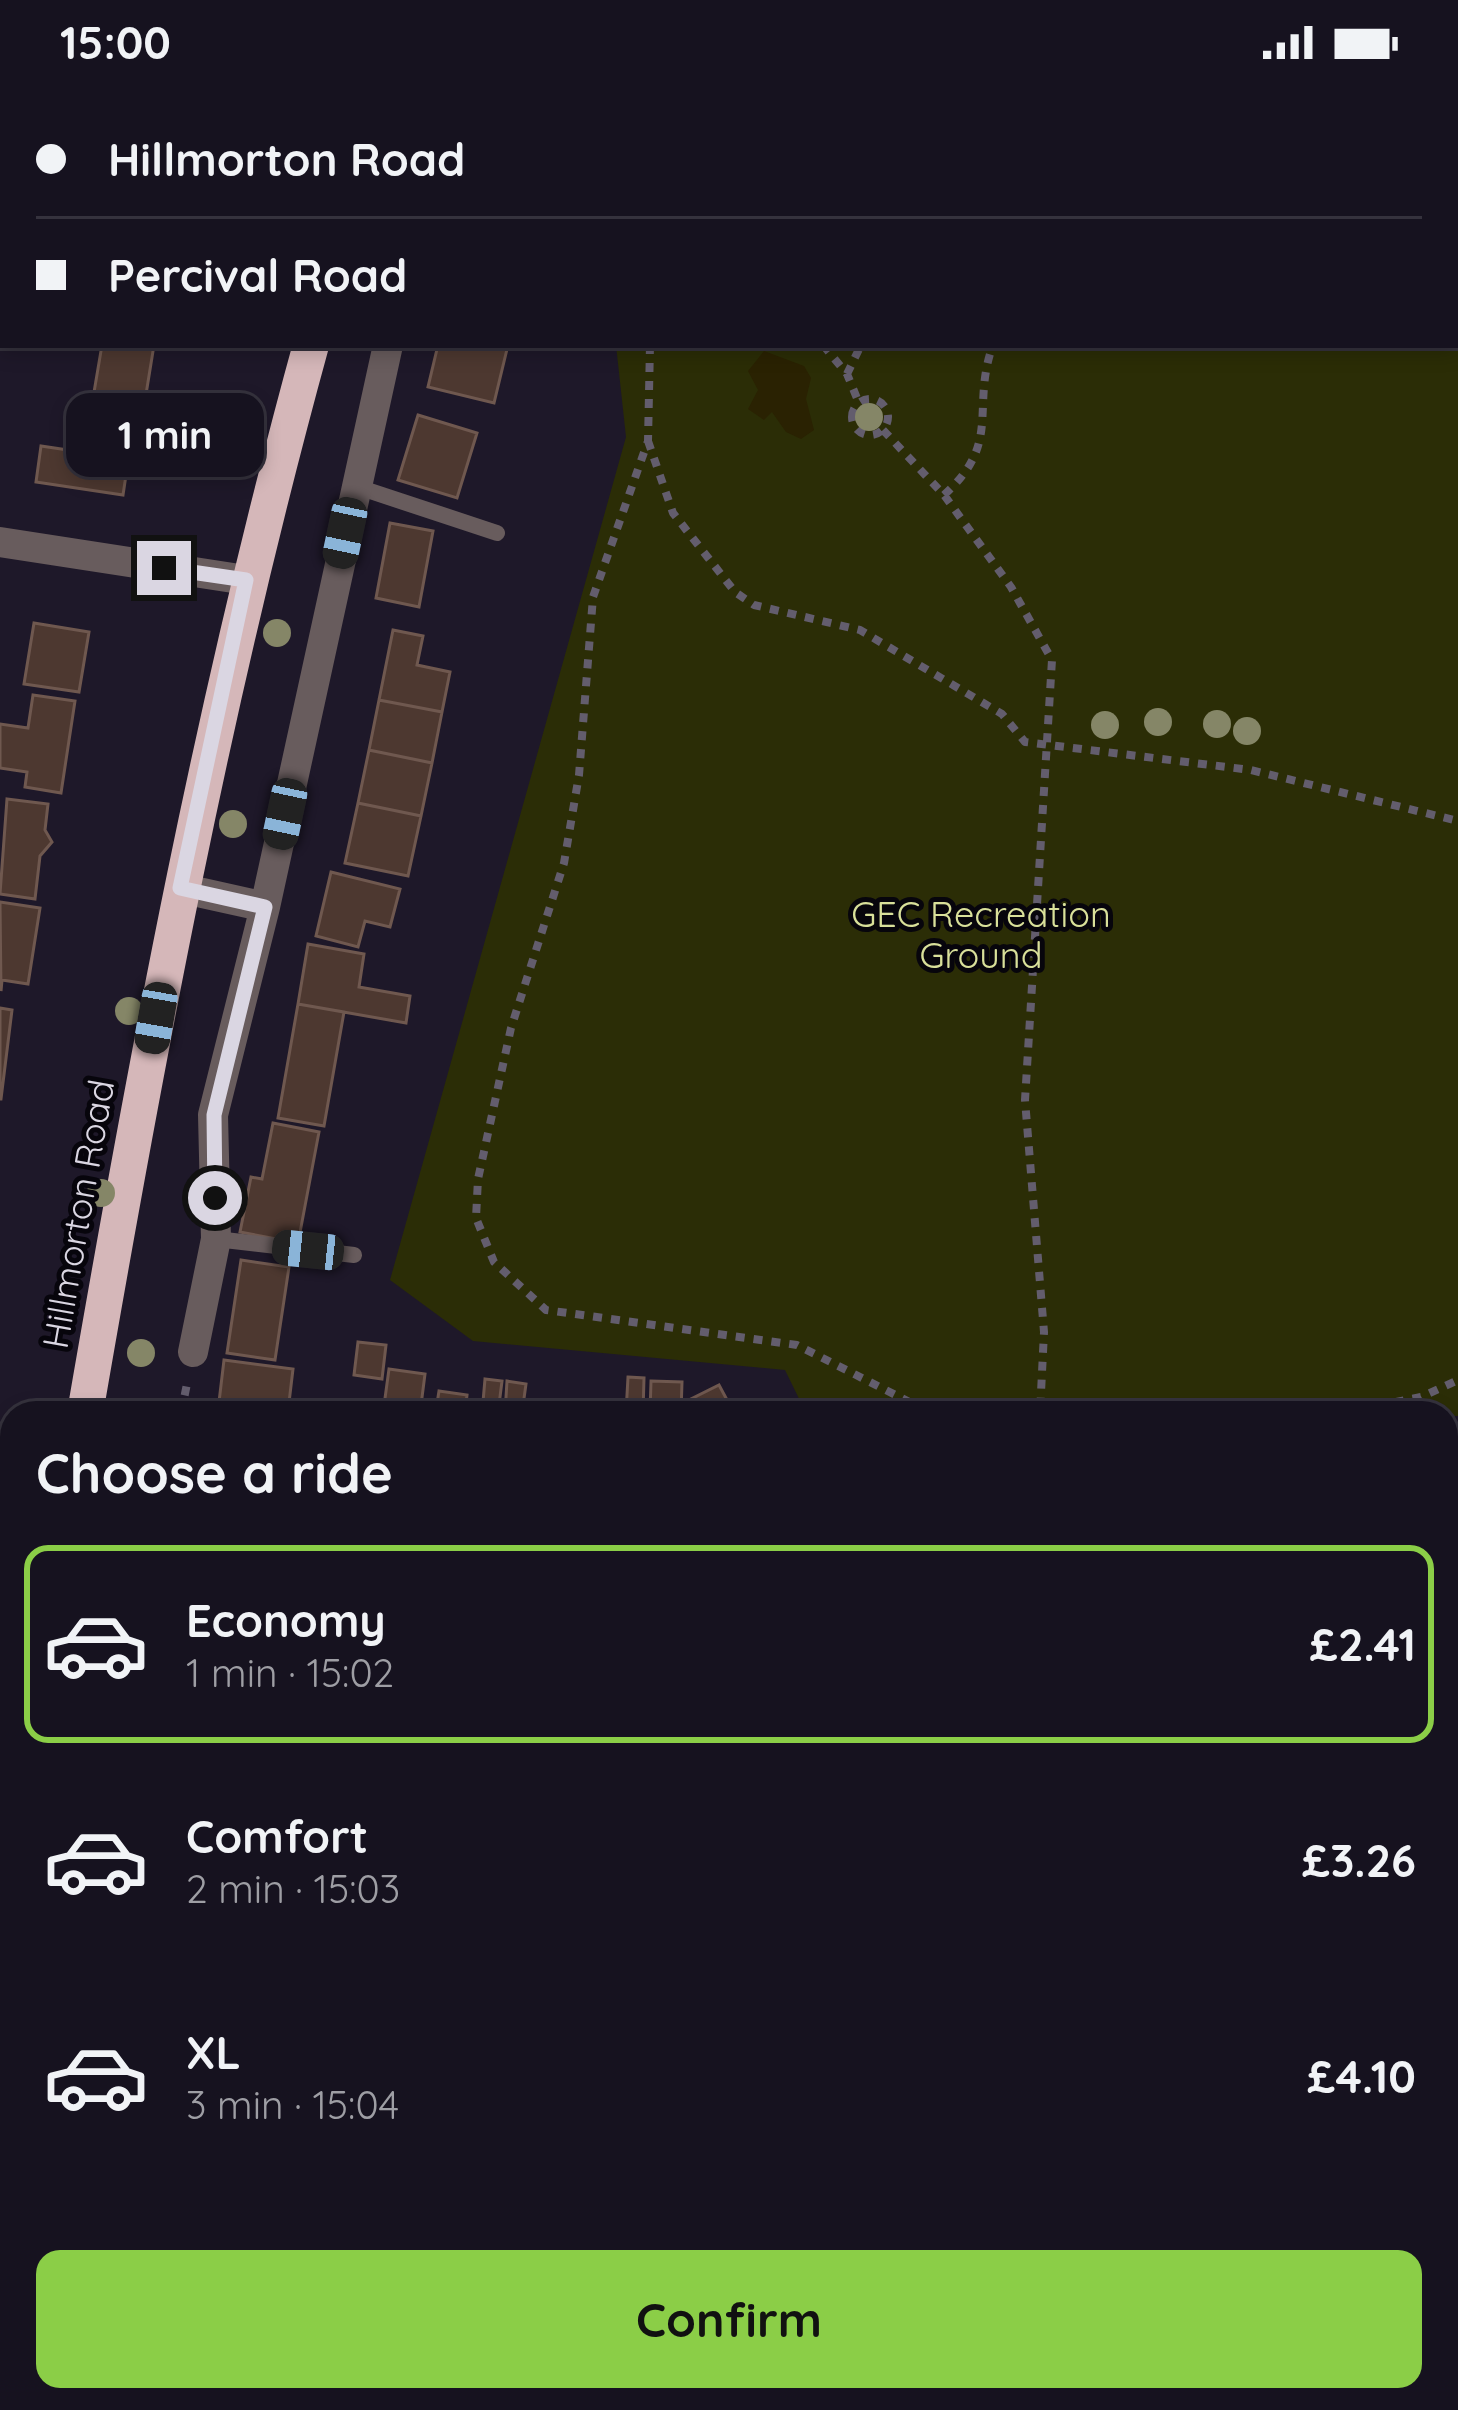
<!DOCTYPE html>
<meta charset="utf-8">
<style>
body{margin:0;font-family:Quicksand,sans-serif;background:#23202c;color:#f1f3f6;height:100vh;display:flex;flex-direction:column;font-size:45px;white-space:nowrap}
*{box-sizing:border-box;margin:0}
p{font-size:39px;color:#9e9ea4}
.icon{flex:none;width:66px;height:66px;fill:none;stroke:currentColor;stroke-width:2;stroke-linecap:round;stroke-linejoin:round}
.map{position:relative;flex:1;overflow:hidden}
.sheet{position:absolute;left:0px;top:1317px;width:1458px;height:1011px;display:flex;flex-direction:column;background:#16121f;border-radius:36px 36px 0 0;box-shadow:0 6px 18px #0003,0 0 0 3px #35323d}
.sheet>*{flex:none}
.top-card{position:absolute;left:0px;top:0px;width:1458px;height:264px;box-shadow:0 6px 18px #0003,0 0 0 3px #35323d;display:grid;align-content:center;height:264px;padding:0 36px;background:#16121f}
.end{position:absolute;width:54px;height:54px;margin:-27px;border:15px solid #dad6e2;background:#111;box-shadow:0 0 0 6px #111}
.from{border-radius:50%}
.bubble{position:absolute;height:84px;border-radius:24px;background:#16121f;box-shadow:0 6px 18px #0003,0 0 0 3px #35323d;font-size:39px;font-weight:700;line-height:84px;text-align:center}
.car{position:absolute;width:36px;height:72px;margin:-36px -18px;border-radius:15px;box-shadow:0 0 9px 3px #0007;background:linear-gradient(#222 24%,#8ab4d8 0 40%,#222 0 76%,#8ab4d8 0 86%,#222 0)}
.top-card b{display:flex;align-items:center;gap:42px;height:114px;font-size:45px}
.top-card b+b{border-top:3px solid #35323d}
.top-card i{width:30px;height:30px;background:#f1f3f6}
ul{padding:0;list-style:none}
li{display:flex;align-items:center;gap:36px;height:198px;margin:0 24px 18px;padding:0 12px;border:6px solid transparent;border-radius:24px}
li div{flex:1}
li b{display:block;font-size:45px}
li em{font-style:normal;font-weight:700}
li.active{border-color:#8bce47}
li>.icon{width:108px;height:108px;stroke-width:1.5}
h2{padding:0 36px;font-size:54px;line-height:144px}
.button{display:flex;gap:24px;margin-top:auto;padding:24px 36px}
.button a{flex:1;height:138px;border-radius:24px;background:#8bce47;color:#111;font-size:48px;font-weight:700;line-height:138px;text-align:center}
.status{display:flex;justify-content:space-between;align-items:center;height:84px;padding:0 60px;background:#16121f;direction:ltr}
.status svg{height:33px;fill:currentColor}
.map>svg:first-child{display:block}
.green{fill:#2b2d06}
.sand{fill:#2a2202}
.building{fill:#4d3830;stroke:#6f584f;stroke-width:3}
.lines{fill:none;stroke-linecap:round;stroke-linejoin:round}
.path{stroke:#635d6d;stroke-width:8;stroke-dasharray:9 9;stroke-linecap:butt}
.lane{stroke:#685c5d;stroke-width:16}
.street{stroke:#685c5d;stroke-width:30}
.highway{stroke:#d5b7b9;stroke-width:36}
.tree{fill:#858667}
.route{stroke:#dad6e2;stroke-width:15}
.labels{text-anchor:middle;stroke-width:10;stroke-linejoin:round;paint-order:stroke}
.park-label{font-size:36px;fill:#d9e09a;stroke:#07050c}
.street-label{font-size:36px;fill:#dad6e2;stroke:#07050c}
</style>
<div class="status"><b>15:00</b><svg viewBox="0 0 49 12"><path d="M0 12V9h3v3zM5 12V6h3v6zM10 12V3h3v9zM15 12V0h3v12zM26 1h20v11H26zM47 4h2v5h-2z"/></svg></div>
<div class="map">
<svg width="1458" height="2326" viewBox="0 0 1458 2326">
<rect width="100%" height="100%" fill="#1e1829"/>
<path class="green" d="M686 0H1458V1332L806 1329 785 1286 473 1257 390 1196 626 353 616 261H1455V3Z"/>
<path class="sand" d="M764 267 804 282 811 294 806 315 814 346 801 355 786 348 772 328 764 336 748 325 758 306 748 287Z"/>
<path class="building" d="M102 261H154L142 335 91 326Z
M438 261H508L494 319 428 303Z
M418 331 477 349 457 414 398 396Z
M73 336 133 345 123 411 36 398 41 362 68 366Z
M390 439 433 447 419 523 376 514Z
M34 539 89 548 79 608 24 600Z
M393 546 423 552 417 581 450 588 442 628 379 616Z
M33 611 75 617 61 709 25 703 27 688 0 684V640L28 644Z
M379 616 442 628 432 679 369 666Z
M369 666 432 679 421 732 358 719Z
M7 715 48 720 45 746 52 758 40 772 35 815 0 810Z
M358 719 421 732 408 792 345 779Z
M331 788 400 805 390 843 365 837 358 863 316 852Z
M0 818 40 824 28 900 2 896 1 907Z
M308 860 364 870 359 903 410 912 406 939 298 920Z
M298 920 344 928 324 1042 278 1034Z
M0 924 12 926 1 1015H0Z
M273 1039 319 1048 298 1159 240 1148 251 1093 262 1095Z
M241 1176 289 1183 275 1276 227 1269Z
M358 1258 386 1261 382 1295 354 1291Z
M224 1276 293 1285 288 1327 219 1318Z
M389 1285 425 1290 420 1329H383Z
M628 1293 644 1294 643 1329H626Z
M485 1295 502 1297 498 1329H482Z
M507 1297 526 1300 522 1329H505Z
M651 1297 682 1298 681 1329H650Z
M719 1301 734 1329H695L689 1316Z
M439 1307 467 1311 465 1329H427L436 1326Z
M1458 1611V1673L1451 1678 1446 1671V1619Z
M1458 1950V2000L1446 1973V1955Z
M41 2316H122L140 2319 139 2326H40Z"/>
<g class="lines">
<path class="path" d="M797 0 799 3
M1371 0 1375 3
M1455 27 1458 28
M650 261 648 357 593 513 579 691 564 779 511 944 478 1095 476 1134 494 1178 546 1226 797 1261 931 1329
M823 261 847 290 859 319
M847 290 861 261
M852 333a18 18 0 1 1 36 0a18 18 0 1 1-36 0Z
M883 346 944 411 1011 503 1052 576 1025 1016 1044 1248 1040 1329
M648 357 673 429 735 508 754 521 860 546 1002 630 1025 658 1251 686 1458 737
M944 411C1003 358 970 324 993 261
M181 1329 188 1295
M1342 1329 1421 1313 1458 1296"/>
<path class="lane" d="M355 402 497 449
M216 1155 354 1171"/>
<path class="street" d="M0 458 246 496
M180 804 265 823 213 1031 216 1155 193 1268
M265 823 388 261
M0 1672 12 1674
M1446 1781 1458 1774
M0 2035 12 2037"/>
<path class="highway" d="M387 3 388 0
M85 1329C147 970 214 613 311 261
M0 1818 12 1760"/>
</g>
<g class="tree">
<circle cx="869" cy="333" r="14"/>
<circle cx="277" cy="549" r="14"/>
<circle cx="1158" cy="638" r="14"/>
<circle cx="1217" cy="640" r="14"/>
<circle cx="1105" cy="641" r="14"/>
<circle cx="1247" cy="647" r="14"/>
<circle cx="233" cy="740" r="14"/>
<circle cx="129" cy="927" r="14"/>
<circle cx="101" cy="1109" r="14"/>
<circle cx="141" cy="1269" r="14"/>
</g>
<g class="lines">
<path class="route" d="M164 484 246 496 180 804 265 823 214 1031 215 1114"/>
</g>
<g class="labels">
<g class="park-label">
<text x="981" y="843">GEC Recreation<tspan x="981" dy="41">Ground</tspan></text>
</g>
<g class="street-label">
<text transform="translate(78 1130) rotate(-80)" y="13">Hillmorton Road</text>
</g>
</g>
</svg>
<i class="end from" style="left:215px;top:1114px"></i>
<i class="end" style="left:164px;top:484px"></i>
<div class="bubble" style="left:66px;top:309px;width:198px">1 min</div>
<i class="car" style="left:345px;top:449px;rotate:192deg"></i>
<i class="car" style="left:285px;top:730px;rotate:192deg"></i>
<i class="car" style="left:156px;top:934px;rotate:190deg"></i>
<i class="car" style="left:308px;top:1166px;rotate:276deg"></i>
<div class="top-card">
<b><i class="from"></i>Hillmorton Road</b>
<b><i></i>Percival Road</b>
</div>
<section class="sheet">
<h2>Choose a ride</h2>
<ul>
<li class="active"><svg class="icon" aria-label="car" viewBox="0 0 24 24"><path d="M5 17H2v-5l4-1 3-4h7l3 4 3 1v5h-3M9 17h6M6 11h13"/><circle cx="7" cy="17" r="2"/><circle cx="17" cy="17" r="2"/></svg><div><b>Economy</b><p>1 min · 15:02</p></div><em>£2.41</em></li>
<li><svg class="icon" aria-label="car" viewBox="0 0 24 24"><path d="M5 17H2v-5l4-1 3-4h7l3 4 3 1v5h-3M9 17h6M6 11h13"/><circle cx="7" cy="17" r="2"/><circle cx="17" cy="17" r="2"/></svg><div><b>Comfort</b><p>2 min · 15:03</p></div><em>£3.26</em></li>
<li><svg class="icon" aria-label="car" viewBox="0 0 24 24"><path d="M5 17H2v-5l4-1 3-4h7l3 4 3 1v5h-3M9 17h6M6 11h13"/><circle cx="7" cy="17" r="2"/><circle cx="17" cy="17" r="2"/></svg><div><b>XL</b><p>3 min · 15:04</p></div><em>£4.10</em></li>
</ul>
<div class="button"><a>Confirm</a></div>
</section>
</div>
